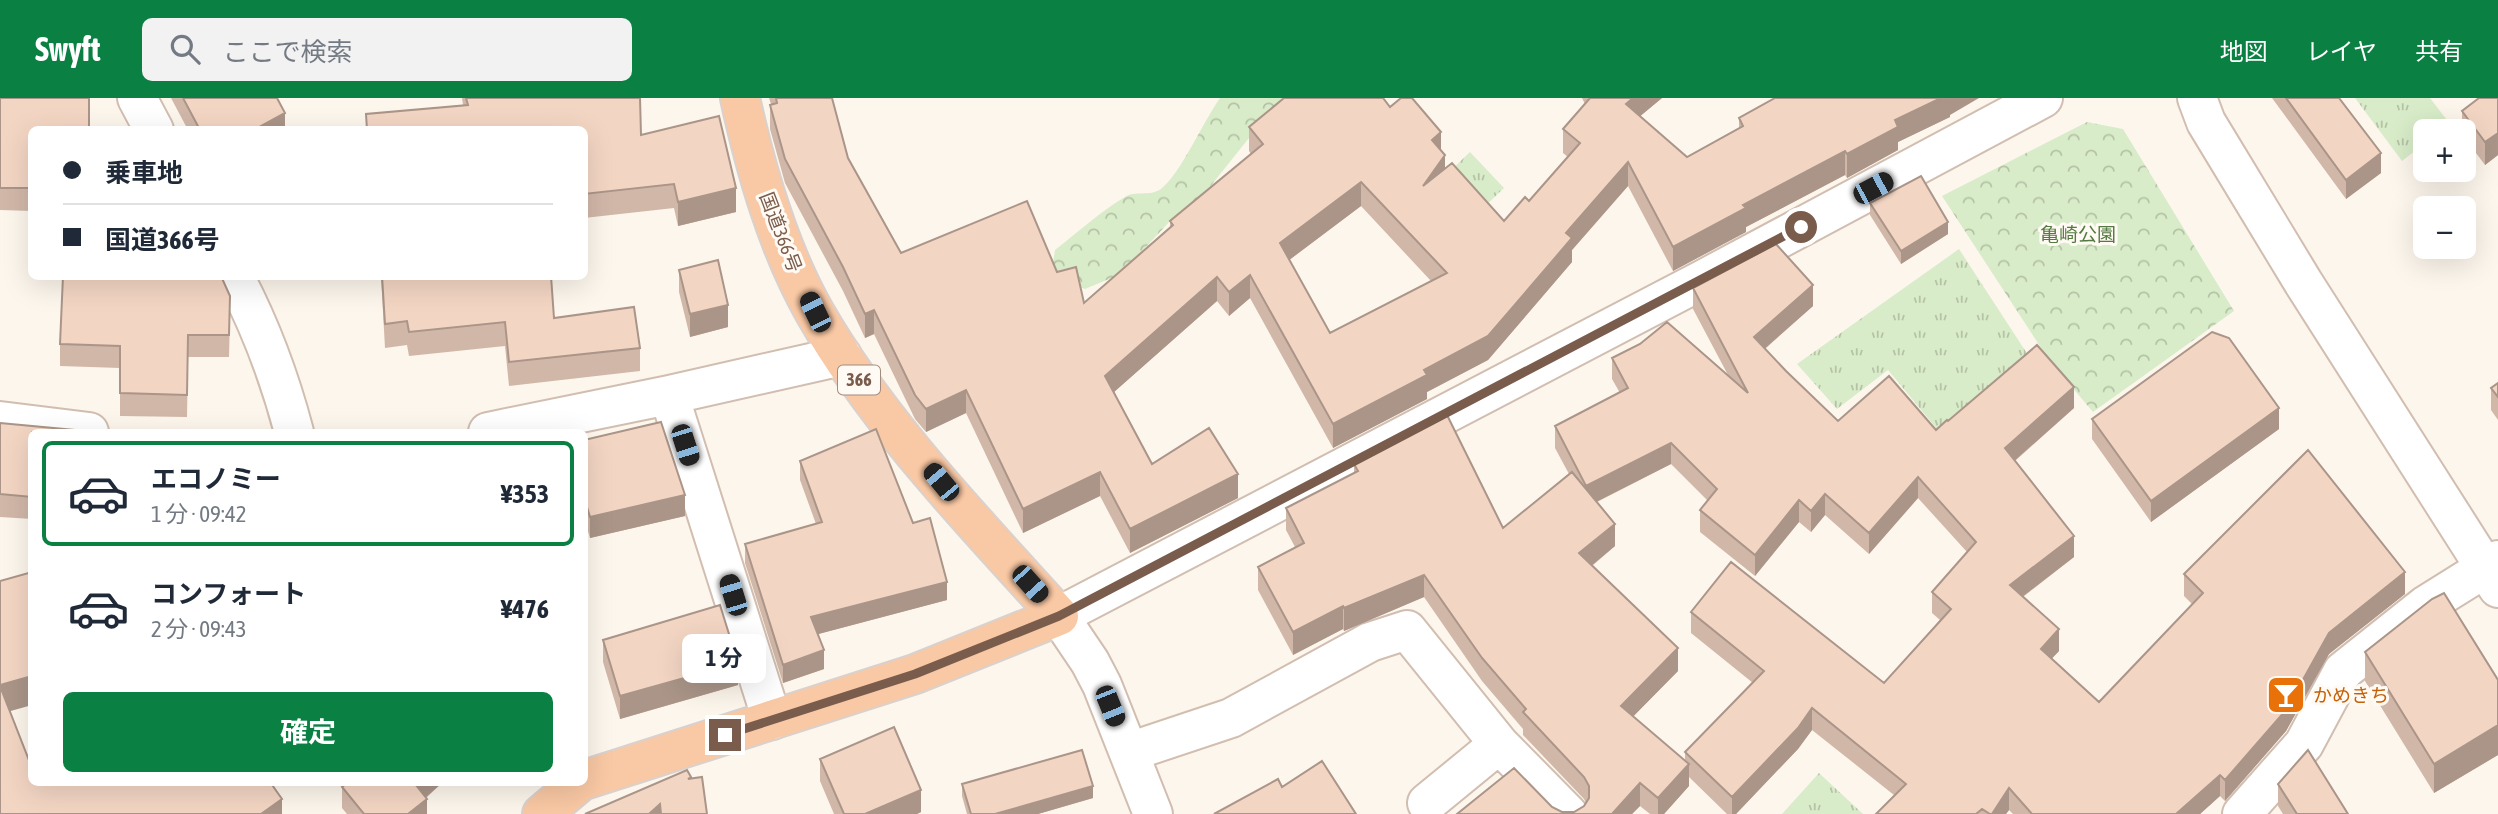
<!DOCTYPE html>
<html lang="ja">
<meta charset="utf-8">
<style>
body{margin:0;font-family:"Asap Condensed","Noto Sans JP",sans-serif;background:#f2f2f3;color:#1f2937;height:100vh;display:flex;flex-direction:column;font-size:26px;white-space:nowrap}
*{box-sizing:border-box;margin:0}
p{font-size:23px;color:#747a83}
.icon{flex:none;width:38px;height:38px;fill:none;stroke:currentColor;stroke-width:2;stroke-linecap:round;stroke-linejoin:round}
.map{position:relative;flex:1;overflow:hidden}
.sheet{position:absolute;left:28px;top:331px;width:560px;height:357px;display:flex;flex-direction:column;background:#fff;border-radius:10px;box-shadow:0 7px 28px #0002}
.sheet>*{flex:none}
.top-card{position:absolute;left:28px;top:28px;width:560px;height:154px;border-radius:10px;box-shadow:0 7px 28px #0002;display:grid;align-content:center;height:154px;padding:0 35px;background:#fff}
.controls{position:absolute;left:2413px;top:21px;display:grid;gap:14px}
.controls a{display:grid;place-items:center;width:63px;height:63px;border-radius:10px;background:#fff;box-shadow:0 7px 28px #0002;font-size:35px}
.end{position:absolute;width:32px;height:32px;margin:-16px;border:9px solid #7a5c4d;background:#fff;box-shadow:0 0 0 4px #fff}
.from{border-radius:50%}
.bubble{position:absolute;height:49px;border-radius:10px;background:#fff;box-shadow:0 7px 28px #0002;font-size:23px;font-weight:700;line-height:49px;text-align:center}
.car{position:absolute;width:21px;height:42px;margin:-21px -10px;border-radius:9px;box-shadow:0 0 5px 2px #0007;background:linear-gradient(#222 24%,#8ab4d8 0 40%,#222 0 76%,#8ab4d8 0 86%,#222 0)}
.top-card b{display:flex;align-items:center;gap:24px;height:66px;font-size:26px}
.top-card b+b{border-top:2px solid #e0e1e3}
.top-card i{width:18px;height:18px;background:#1f2937}
ul{padding:12px 0 0;list-style:none}
li{display:flex;align-items:center;gap:21px;height:105px;margin:0 14px 10px;padding:0 21px;border:4px solid transparent;border-radius:10px}
li div{flex:1}
li b{display:block;font-size:26px}
li em{font-style:normal;font-weight:700}
li.current{border-color:#0b8043}
li>.icon{width:63px;height:63px;stroke-width:1.5}
.primary-button{display:flex;gap:14px;margin-top:auto;padding:14px 35px}
.primary-button a{flex:1;height:80px;border-radius:10px;background:#0b8043;color:#fff;font-size:28px;font-weight:700;line-height:80px;text-align:center}
header{display:flex;align-items:center;gap:42px;box-sizing:border-box;height:98px;padding:0 35px;background:#0b8043;color:#fff}
header strong{font-size:33px}
nav{display:flex;gap:38px;margin-inline-start:auto;font-size:24px}
.search{width:490px;height:63px;background:#f2f2f3;display:flex;align-items:center;gap:18px;box-sizing:border-box;padding:0 24px;border-radius:10px;color:#747a83;font-size:26px}
.map>svg:first-child{display:block}
.grass{fill:url(#grass-tufts)}
.forest{fill:url(#forest-crowns)}
.lines{fill:none;stroke-linecap:round;stroke-linejoin:round}
.minor-casing{stroke:#d1beb0;stroke-width:42}
.tertiary-casing{stroke:#d1beb0;stroke-width:42}
.trunk-casing{stroke:#dad1cd;stroke-width:42}
.minor{stroke:#fff;stroke-width:38}
.tertiary{stroke:#fff;stroke-width:38}
.trunk{stroke:#f9c8a4;stroke-width:38}
.wall{fill:#d1b7a8;fill-rule:evenodd}
.shaded-wall{fill:#aa9588}
.building{fill:#f3d5c3;stroke:#aa9588;stroke-width:2;fill-rule:evenodd}
.route{stroke:#7a5c4d;stroke-width:9}
.labels{text-anchor:middle;stroke-width:6;stroke-linejoin:round;paint-order:stroke}
.shield{fill:#fffaf3;stroke:#a28b7f;stroke-width:2}
.shield-label{font-size:18px;font-weight:bold;fill:#7a5c4d}
.street-label{font-size:19px;fill:#7a5c4d;stroke:#fffaf3}
.park-label{font-size:19px;fill:#537a41;stroke:#fffaf3}
.food-label{font-size:19px;fill:#c56008;stroke:#fffaf3;text-anchor:start}
</style>
<header>
<strong>Swyft</strong>
<div class="search"><svg class="icon" aria-label="search" viewBox="0 0 24 24"><circle cx="10" cy="10" r="6"/><path d="M15 15l6 6"/></svg>ここで検索</div>
<nav><a>地図</a><a>レイヤ</a><a>共有</a></nav>
</header>
<div class="map">
<svg width="2498" height="716" viewBox="0 0 2498 716">
<defs>
<pattern id="grass-tufts" width="24" height="20" patternUnits="userSpaceOnUse" patternTransform="scale(1.75)"><rect width="24" height="20" fill="#d8ecc9"/><path d="M3 7l-1-3M5 7V3M7 7l1-3M15 17l-1-3M17 17v-4M19 17l1-3" fill="none" stroke="#b4c2a5"/></pattern>
<pattern id="forest-crowns" width="20" height="18" patternUnits="userSpaceOnUse" patternTransform="scale(1.75)"><rect width="20" height="18" fill="#d8ecc9"/><path d="M2 6a3 3 0 1 1 6 0M12 15a3 3 0 1 1 6 0" fill="none" stroke="#b4c2a5"/></pattern>
</defs>
<rect width="100%" height="100%" fill="#fdf6ec"/>
<path class="grass" d="M2355 0H2430L2450 26 2441 33H2426L2425 45 2402 63Z
M1470 54 1504 90 1480 113 1446 77Z
M1959 151 2030 260 1937 331 1888 272 1837 311 1797 266Z
M1819 675 1863 716H1782Z"/>
<path class="forest" d="M1220 0H1293L1289 4 1277 5 1193 110 1171 122 1121 176 1085 191 1051 177 1055 152C1078 134 1100 114 1125 99 1135 92 1150 99 1161 91 1181 75 1203 24 1220 0Z
M2087 24 2123 31 2234 213 2093 314 2049 262 1942 98Z"/>
<g class="lines">
<g class="minor-casing">
<path id="minor" d="M137 0 154 32
M234 178C260 227 280 281 294 334
M669 297 772 622
M0 323 89 334
M488 334 669 297 842 258
M1059 518 1090 564 1102 587 1153 716
M1129 654 1231 620 1370 544 1407 532 1499 646 1568 716
M1427 705 1499 646
M2242 716 2304 646 2343 573 2426 507 2498 462"/>
</g>
<g class="tertiary-casing">
<path id="tertiary" d="M2197 0 2206 24 2303 184 2498 490
M1059 518 1704 181 2043 0"/>
</g>
<g class="trunk-casing">
<path id="trunk" d="M584 682 915 576 1059 518C974 424 878 325 815 215 778 150 756 73 740 0
M542 716 580 684"/>
</g>
<use href="#minor" class="minor"/>
<use href="#tertiary" class="tertiary"/>
<use href="#trunk" class="trunk"/>
</g>
<path class="wall" d="M0 0 32 32V113L0 112Z
M171 0H277L285 32H188Z
M462 0H640L641 37 736 114 678 128 674 110 584 120V32H366V16L463 7Z
M769 0H832L848 60 901 155 1057 174 1084 205 1170 129V123L1251 56 1249 53V29L1390 9 1441 53 1445 71 1504 123 1529 103 1568 59 1563 55V31L1585 6 1582 0H1662L1640 18 1687 59 1739 31V20L1950 17V19L1898 44V52L1847 80 1845 77 1746 129V134L1673 173 1628 88 1572 152V164L1488 262 1427 294V301L1333 350 1250 200 1229 218 1217 203 1114 294 1152 366 1238 400 1130 455 1100 398 1023 435 966 315 926 334 915 321 874 236 865 240 843 193 785 85 770 31V7L771 6ZM1361 108 1431 183 1330 235 1289 162Z
M2272 0H2340L2381 75 2346 101Z
M2498 0V57L2485 67 2464 39V33H2462V13Z
M1870 105 1948 136 1901 166 1870 117Z
M679 172 728 229 690 239 679 194Z
M381 178H551L554 220 640 250V273L509 288 505 248 409 258 407 247 385 250Z
M1693 190 1813 208 1765 251 1786 273 1838 323 1936 332 1948 323 2074 310 2015 363 2074 459 2023 499 2059 553 2052 560 2099 604 2192 506 2184 498V476L2405 496 2329 556 2286 633 2225 703 2220 698 2200 716H2013L2009 712 2006 716H1876L1894 697 1812 632 1798 651 1736 716H1727L1689 679V688L1664 716H1650L1640 708 1632 716H1457L1552 709 1562 714H1574L1584 708 1586 705 1584 701 1523 637V631L1482 583 1424 499 1344 533 1343 531 1293 557 1258 492V469L1295 449 1286 432V410L1354 376V366L1503 430 1569 376 1555 350V328L1620 295 1612 281V260L1728 277 1693 211ZM1671 366 1708 403 1700 412V434L1755 478 1799 424 1811 434 1825 417 1869 456 1918 400 1967 454 1932 494V515L1940 522 1884 585 1691 514V535L1753 585 1685 654V663L1633 618 1678 573 1592 468 1615 448 1597 404Z
M230 220 229 259H188L187 319 120 318V270L60 268V246Z
M2498 285V322L2491 312V290Z
M2092 321 2279 331 2151 424 2092 341Z
M0 325 32 334V421L0 419Z
M584 342 685 418 590 440 587 430H584Z
M800 363 913 425 947 502 818 536 824 571 783 585 745 465V446L816 426 800 382Z
M603 542 738 587 620 621 603 564Z
M2365 554 2498 582V657L2434 695 2365 583Z
M820 661 921 714 917 716H834L820 683Z
M348 684H443L426 700 427 716H347L342 710V689Z
M962 686 1093 700 1038 716H967L962 698Z
M2278 686 2348 716H2283L2278 708Z"/>
<path class="shaded-wall" d="M1633 0H1662L1626 30V6Z
M1941 0H1979L1950 17V19L1898 44V52L1847 80V56L1895 22Z
M285 15V32H254Z
M1441 34V58L1432 42Z
M2498 35V57L2485 67V44Z
M1845 53V77L1746 129V134L1673 173V149L1743 107Z
M2381 55V75L2346 101V82Z
M1445 57V80L1423 88Z
M1628 64V88L1572 152V164L1488 262 1427 294V301L1333 350V326L1424 272 1566 135Z
M1361 84V108L1280 169V145Z
M736 90V114L678 128V104Z
M1948 124V136L1901 166V153Z
M1250 177V200L1229 218V194Z
M1217 179V203L1105 302V278Z
M1813 187V208L1754 260V239Z
M728 207V229L690 239V216Z
M874 212V236L865 240V216Z
M2074 289V310L2005 371V350Z
M966 292V315L926 334V311Z
M2279 310V331L2151 424V403Z
M1671 345V366L1586 409V388Z
M1100 374V398L1023 435V411Z
M1238 376V400L1130 455V431Z
M1918 379V400L1869 456V435Z
M1825 396V417L1811 434V413Z
M685 397V418L590 440V419Z
M1799 402V424L1755 478V457Z
M1615 426V448L1579 478V455Z
M2074 438V459L2010 508V487Z
M2405 474V496L2329 556 2286 633 2225 703V682L2329 535Z
M1424 477V499L1344 533V510Z
M947 484V502L811 538V519Z
M1343 508V531L1293 557V534Z
M2059 531V553L2041 572V551Z
M1678 550V573L1621 631V608Z
M824 552V571L783 585V567Z
M738 565V587L620 621V598Z
M32 578V607L0 616V587Z
M1812 610V632L1798 651 1736 716H1732V699Z
M2498 627V657L2434 695V666Z
M1689 666V688L1664 716H1658V700Z
M2220 677V698L2200 716H2176Z
M419 684H443L416 708V687Z
M1640 685V708L1632 716H1612Z
M1093 688V700L1038 716H995Z
M2009 690V712L2006 716H1992Z
M921 692V714L917 716H865Z
M282 701V716H261Z
M427 701V716H408Z
M660 706V716H649Z"/>
<path class="building" d="M0 0H89V32H32V90H0Z
M183 0H277L285 15 254 32H200Z
M466 0H640L641 37 719 18 736 90 678 104 674 86 584 96V32H367L366 16 468 7Z
M776 0H832L848 60 901 155 1027 103 1057 174 1076 169 1084 205 1173 127 1170 123 1263 46 1249 29 1284 0H1383L1390 9 1401 0H1412L1441 34 1432 42 1445 57 1423 88 1452 65 1504 123 1525 99 1529 103 1580 45 1563 31 1590 0H1633L1626 6 1687 59 1743 28 1739 20 1775 0H1941L1895 22 1898 29 1847 56 1845 53 1743 107 1746 110 1673 149 1628 64 1566 135 1572 140 1488 238 1424 272 1427 277 1333 326 1250 177 1229 194 1217 179 1105 278 1152 366 1209 330 1238 376 1130 431 1100 374 1023 411 966 292 926 311 915 297 874 212 865 216 843 169 785 61 770 7 777 5ZM1361 84 1447 175 1330 235 1280 145Z
M2286 0H2339L2381 55 2346 82Z
M2479 0H2498V35L2485 44 2462 13Z
M1921 78 1948 124 1901 153 1870 105Z
M1776 146 1813 187 1754 239 1786 273 1838 323 1889 278 1936 332 1947 322 1948 323 2037 247 2074 289 2005 350 2074 438 2010 487 2059 531 2041 551 2099 604 2203 495 2184 476 2308 352 2405 474 2329 535 2286 612 2225 682 2220 677 2176 716H2032L2009 690 1992 716H1990L1982 711 1976 716H1876L1906 686 1812 610 1798 630 1732 699 1685 654 1764 573 1691 514 1731 464 1884 585 1951 511 1932 494 1976 444 1918 379 1869 435 1825 396 1811 413 1799 402 1755 457 1700 412 1717 391 1671 345 1586 388 1555 328 1628 290 1612 260 1640 246 1667 224 1748 295 1693 190Z
M718 162 728 207 690 216 679 172Z
M63 178H221L230 198 229 237H188L187 297 120 295V248L60 246Z
M382 178H551L554 220 634 209 640 250 509 264 505 224 409 234 407 223 385 226Z
M2212 234 2229 240 2279 310 2151 403 2092 321Z
M2498 285V299L2491 290Z
M1447 317 1503 430 1572 374 1615 426 1579 455 1678 550 1621 608 1689 666 1658 700 1640 685 1612 716H1457L1514 670 1552 709 1562 714H1574L1584 708 1589 700V688L1584 679 1523 614 1526 611 1482 560 1424 477 1344 510 1343 508 1293 534 1258 469 1304 445 1286 410 1358 373 1354 366Z
M661 324 685 397 590 419 587 409H584V342Z
M0 325 85 333V334H32V399L0 396Z
M876 331 913 425 930 420 947 484 811 519 824 552 783 567 745 446 822 424 800 363Z
M32 474V578L0 587V483Z
M2444 495 2498 582V627L2434 666 2365 554 2432 501Z
M720 507 738 565 620 598 603 542Z
M0 588 32 670V684H270L282 701 261 716H0Z
M894 629 921 692 865 716H844L820 661Z
M1082 652 1093 688 995 716H971L962 686Z
M2308 652 2348 716H2297L2278 686Z
M1322 663 1356 716H1214L1278 681 1282 689Z
M687 672 691 679 688 681 702 679 707 716H661L660 706 649 716H585Z
M348 684H419L416 687 427 701 408 716H364L342 689Z"/>
<g class="lines">
<path class="route" d="M725 637 915 576 1059 518 1801 129"/>
</g>
<defs>
<g id="bar-square" transform="scale(2.0125)"><rect x="-9" y="-9" width="18" height="18" rx="4" fill="#e8710a" stroke="#fffaf3"/><path d="M-6-5H6L.8 .8V4.5H3.5V6h-7V4.5H-.8V.8Z" fill="#fff"/></g>
</defs>
<g fill-rule="evenodd">
<use href="#bar-square" x="2286" y="597"/>
</g>
<g class="labels">
<rect class="shield" x="838" y="267.5" width="42" height="29" rx="5"/>
<g class="shield-label">
<text x="859" y="288">366</text>
</g>
<g class="street-label">
<text transform="translate(781 134) rotate(69)" y="7">国道366号</text>
</g>
<g class="park-label">
<text x="2078" y="143">亀崎公園</text>
</g>
<g class="food-label">
<text x="2313" y="604">かめきち</text>
</g>
</g>
</svg>
<div class="controls">
<a>+</a>
<a>−</a>
</div>
<i class="end from" style="left:1801px;top:129px"></i>
<i class="end" style="left:725px;top:637px"></i>
<div class="bubble" style="left:682px;top:536px;width:84px">1 分</div>
<i class="car" style="left:1873px;top:90px;rotate:62deg"></i>
<i class="car" style="left:815px;top:214px;rotate:334deg"></i>
<i class="car" style="left:685px;top:347px;rotate:162deg"></i>
<i class="car" style="left:941px;top:384px;rotate:320deg"></i>
<i class="car" style="left:1030px;top:486px;rotate:138deg"></i>
<i class="car" style="left:733px;top:497px;rotate:343deg"></i>
<i class="car" style="left:1110px;top:608px;rotate:158deg"></i>
<div class="top-card">
<b><i class="from"></i>乗車地</b>
<b><i></i>国道366号</b>
</div>
<section class="sheet">
<ul>
<li class="current"><svg class="icon" aria-label="car" viewBox="0 0 24 24"><path d="M5 17H2v-5l4-1 3-4h7l3 4 3 1v5h-3M9 17h6M6 11h13"/><circle cx="7" cy="17" r="2"/><circle cx="17" cy="17" r="2"/></svg><div><b>エコノミー</b><p>1 分 · 09:42</p></div><em>¥353</em></li>
<li><svg class="icon" aria-label="car" viewBox="0 0 24 24"><path d="M5 17H2v-5l4-1 3-4h7l3 4 3 1v5h-3M9 17h6M6 11h13"/><circle cx="7" cy="17" r="2"/><circle cx="17" cy="17" r="2"/></svg><div><b>コンフォート</b><p>2 分 · 09:43</p></div><em>¥476</em></li>
</ul>
<div class="primary-button"><a>確定</a></div>
</section>
</div>
